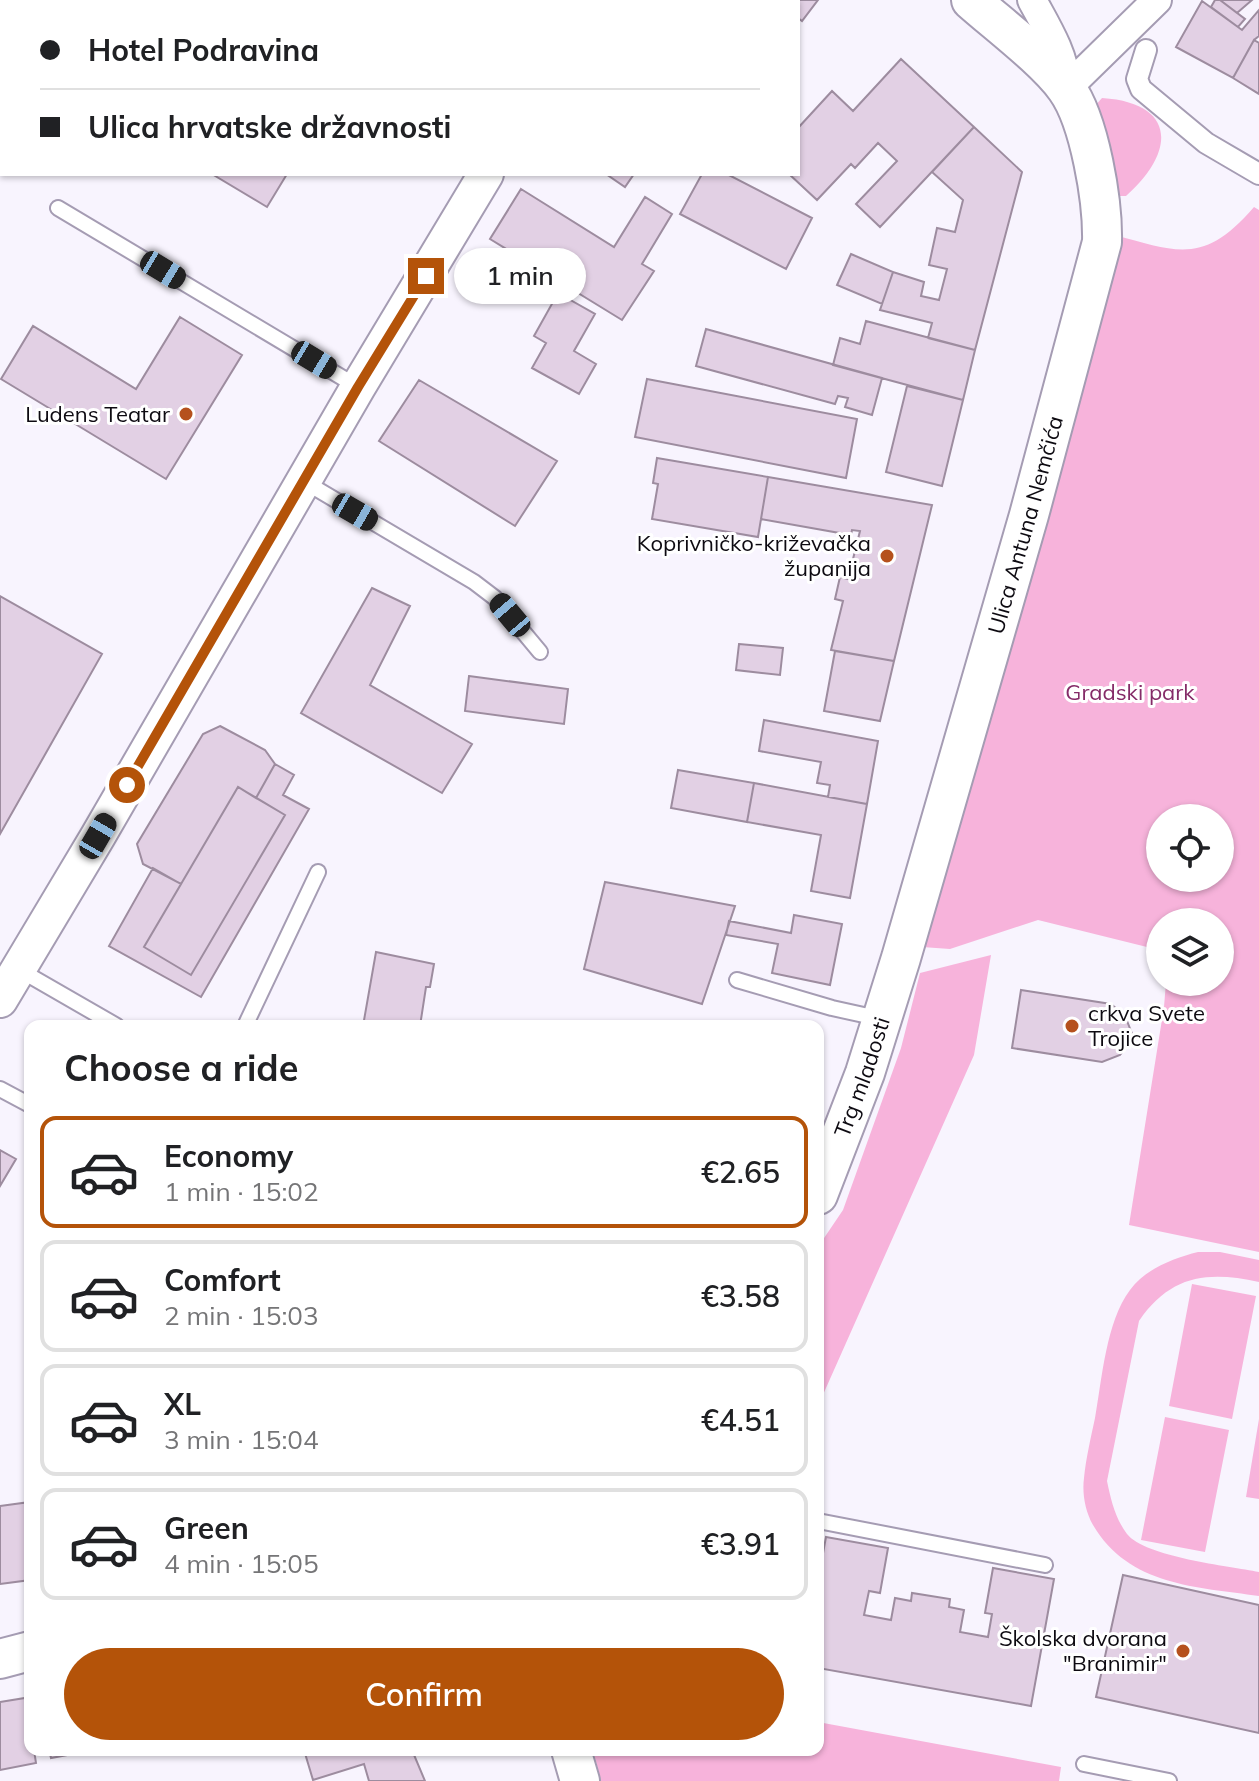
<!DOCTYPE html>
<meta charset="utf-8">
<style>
body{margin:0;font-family:Mulish,sans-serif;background:#f2f2f2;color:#202124;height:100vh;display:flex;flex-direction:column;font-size:30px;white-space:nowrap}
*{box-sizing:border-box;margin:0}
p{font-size:26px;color:#757577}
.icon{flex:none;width:44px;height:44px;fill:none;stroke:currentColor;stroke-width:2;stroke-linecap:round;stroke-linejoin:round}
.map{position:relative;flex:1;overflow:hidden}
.details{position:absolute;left:24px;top:1020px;width:800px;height:736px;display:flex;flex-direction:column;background:#fff;border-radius:16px;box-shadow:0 2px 6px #0004}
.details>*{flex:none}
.guide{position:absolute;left:0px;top:0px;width:800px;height:176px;box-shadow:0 2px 6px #0004;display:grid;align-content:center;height:176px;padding:0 40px;background:#fff}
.fabs{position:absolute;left:1146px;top:804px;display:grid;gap:16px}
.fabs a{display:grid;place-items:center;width:88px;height:88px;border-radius:50%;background:#fff;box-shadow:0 2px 6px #0004;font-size:40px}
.end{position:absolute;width:36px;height:36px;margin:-18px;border:10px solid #b45309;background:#fff;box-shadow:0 0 0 4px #fff}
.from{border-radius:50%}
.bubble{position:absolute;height:56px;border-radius:28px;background:#fff;box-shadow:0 2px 6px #0004;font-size:26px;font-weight:600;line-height:56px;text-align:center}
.car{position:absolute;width:24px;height:48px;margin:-24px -12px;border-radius:10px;box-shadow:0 0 6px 2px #0007;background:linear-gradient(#222 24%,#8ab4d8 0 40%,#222 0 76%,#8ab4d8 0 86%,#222 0)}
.guide b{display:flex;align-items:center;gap:28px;height:76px;font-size:30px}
.guide b+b{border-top:2px solid #e0e0e0}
.guide i{width:20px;height:20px;background:#202124}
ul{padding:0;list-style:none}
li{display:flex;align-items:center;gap:24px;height:112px;margin:0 16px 12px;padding:0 24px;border:4px solid #e0e0e0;border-radius:16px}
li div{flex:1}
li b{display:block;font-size:30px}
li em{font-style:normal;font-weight:600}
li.selected{border-color:#b45309}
li>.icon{width:72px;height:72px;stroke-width:1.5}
h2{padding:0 40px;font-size:36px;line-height:96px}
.primary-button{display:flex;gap:16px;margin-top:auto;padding:16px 40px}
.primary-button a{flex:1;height:92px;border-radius:48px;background:#b45309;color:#fff;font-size:32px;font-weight:600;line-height:92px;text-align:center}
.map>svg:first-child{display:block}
.green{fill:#f7b3db;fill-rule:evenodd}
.building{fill:#e2d0e4;stroke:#9d8c9f;stroke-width:2}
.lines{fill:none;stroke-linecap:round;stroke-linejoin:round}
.service-casing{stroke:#a59cb3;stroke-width:18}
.pedestrian-casing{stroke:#a59cb3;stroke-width:24}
.minor-casing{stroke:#a59cb3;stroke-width:32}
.tertiary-casing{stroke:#a59cb3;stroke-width:38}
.secondary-casing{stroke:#a59cb3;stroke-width:42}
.service{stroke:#fff;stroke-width:14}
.pedestrian{stroke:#fff;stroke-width:20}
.minor{stroke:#fff;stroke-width:28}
.tertiary{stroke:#fff;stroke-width:34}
.secondary{stroke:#fff;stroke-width:38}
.route{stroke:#b45309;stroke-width:10}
.poi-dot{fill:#b5511d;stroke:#fff;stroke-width:3}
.labels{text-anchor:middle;stroke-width:6;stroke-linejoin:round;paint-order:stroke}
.poi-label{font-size:22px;fill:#0d0a11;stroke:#fff;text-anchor:end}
.street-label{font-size:22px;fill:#0d0a11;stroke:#fff}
.park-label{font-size:22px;fill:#852b68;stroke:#fff}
</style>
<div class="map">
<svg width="1259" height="1781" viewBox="0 0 1259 1781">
<rect width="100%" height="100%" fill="#f8f4fe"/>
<path class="green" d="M1102 98C1178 103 1175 153 1126 196H1118L1094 107Z
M1254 207 1259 210V1252L1129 1225 1164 1007 1166 982H1220V922H1160V957L1151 948 1038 920 950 949 922 947 1047 521 1115 235C1179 253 1205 264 1254 207ZM1160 818H1220V878H1160Z
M991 955 974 1055 818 1406V1247L843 1210 901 1048 920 973Z
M1198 1252H1220L1259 1260V1282C1207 1271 1171 1275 1139 1321L1107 1481C1111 1500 1115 1518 1127 1534 1145 1557 1229 1566 1259 1572V1596C1197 1587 1129 1586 1093 1525 1085 1511 1082 1493 1084 1478 1086 1458 1091 1437 1095 1418 1102 1379 1106 1322 1130 1290 1145 1269 1174 1258 1198 1252Z
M1192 1284 1256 1296 1232 1419 1169 1406Z
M1165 1417 1229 1430 1205 1552 1141 1540Z
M1259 1419V1499L1246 1497Z
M818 1722 1061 1767 1059 1781H601L593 1750H818Z"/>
<path class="building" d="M0 0 113 2H2V134Z
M675 0H818L802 21 798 18V2Z
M1215 0H1220L1245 19 1238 27 1211 7Z
M1220 0H1252L1237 13Z
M1202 1 1242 30 1259 10V36L1254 40 1233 78 1176 47Z
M1254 40 1259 43V94L1233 78Z
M901 59 974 127 880 227 856 204 897 161 878 143 855 168 851 164 817 200 789 174H798V128L832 91 853 111Z
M974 127 1022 172 975 350 928 338 932 323 880 310 893 272 924 282 921 296 939 300 947 269 929 265 937 228 955 232 963 200 932 172Z
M212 174H287L267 207Z
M606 174H634L625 187Z
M702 174H727L812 218 786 269 680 214Z
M521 189 614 247 645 197 672 214 642 264 654 271 622 320 490 239Z
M851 254 893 272 882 304 837 285Z
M558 293 595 314 574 351 596 364 579 394 532 368 546 343 534 336Z
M180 317 242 355 166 479 1 379 33 326 136 389Z
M866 321 975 350 963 400 833 365 840 338 860 344Z
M706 329 882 378 872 415 845 407 848 398 838 396 835 404 696 366Z
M647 379 857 419 846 478 635 437Z
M419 380 557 461 515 526 379 441Z
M907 386 963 400 942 486 886 472Z
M657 458 768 477 758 537 652 519 658 484 653 483Z
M768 477 932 505 894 661 831 650 843 601 835 599 840 577 848 579 860 531 852 530 851 535 761 519Z
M372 588 410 606 370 685 472 744 442 793 301 713Z
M0 596 102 654 0 834Z
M739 644 783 648 780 675 736 670Z
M835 651 894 661 880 721 824 711Z
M469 676 568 689 564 724 465 711Z
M764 720 878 741 867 804 828 797 830 785 817 783 821 762 759 751Z
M220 726 265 750 275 764 256 798 238 787 181 884 143 864 137 844 203 734Z
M275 764 294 775 283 795 309 809 201 997 109 946 153 868 181 884 144 947 191 975 285 815 256 798Z
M678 770 754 783 747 822 671 808Z
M754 783 867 804 850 898 811 891 821 835 747 822Z
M238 787 285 815 191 975 144 947Z
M605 882 735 906 702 1004 584 969Z
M794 915 842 924 830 985 772 973 778 944 726 935 729 921 791 933Z
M376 952 434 964 430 987H426L420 1026H363Z
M1021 990 1111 1004 1125 1016 1133 1036 1132 1040 1120 1055 1102 1062 1012 1048Z
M0 1150 16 1159 0 1186Z
M30 1502V1580L0 1584V1506Z
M826 1537 888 1548 880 1593 869 1591 864 1615 891 1620 895 1598 911 1601 912 1593 950 1599 949 1607 964 1610 960 1632 988 1637 992 1614 985 1613 993 1568 1054 1579 1031 1706 818 1668V1580Z
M1123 1575 1259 1605V1733L1096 1697Z
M25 1698 30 1727V1750H34L36 1763 0 1770V1702Z
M49 1750H94L51 1758Z
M304 1750H412L425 1781H369L364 1764 313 1780Z"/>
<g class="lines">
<g class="service-casing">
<path id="service" d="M58 208 358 387
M305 482 474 582 495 598 540 652
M18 969 117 1026
M737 980 832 1008 882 1019
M245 1026 318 872
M0 1089 30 1105
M818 1521 1045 1565
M1084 1764 1169 1781"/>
</g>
<g class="pedestrian-casing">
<path id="pedestrian" d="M1146 50 1137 79 1141 89 1206 143 1259 174"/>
</g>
<g class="minor-casing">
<path id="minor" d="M1032 0C1046 26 1064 54 1066 84
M1067 88 1157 0"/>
</g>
<g class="tertiary-casing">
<path id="tertiary" d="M588 2 589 0
M0 1000 98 836 358 387 486 174"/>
</g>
<g class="secondary-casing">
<g id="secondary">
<path id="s1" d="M818 1195 865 1073 901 958 1029 515 1102 242C1103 202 1090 121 1066 88 1046 60 998 24 971 0"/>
<path d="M0 1659 30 1651"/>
<path d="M571 1750 580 1781"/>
</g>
</g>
<use href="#service" class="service"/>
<use href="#pedestrian" class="pedestrian"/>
<use href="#minor" class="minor"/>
<use href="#tertiary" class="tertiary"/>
<use href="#secondary" class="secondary"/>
</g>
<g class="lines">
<path class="route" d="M127 785 358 387 426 276"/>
</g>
<g class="poi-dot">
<circle cx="186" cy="414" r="8"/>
<circle cx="887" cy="556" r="8"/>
<circle cx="1072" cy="1026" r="8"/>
<circle cx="1183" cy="1651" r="8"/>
</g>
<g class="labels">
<g class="poi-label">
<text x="170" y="422">Ludens Teatar</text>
<text x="871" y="551">Koprivničko-križevačka<tspan x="871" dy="25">županija</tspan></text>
<text x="1088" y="1021" text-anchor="start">crkva Svete<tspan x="1088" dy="25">Trojice</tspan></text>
<text x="1167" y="1646">Školska dvorana<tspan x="1167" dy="25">"Branimir"</tspan></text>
</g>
<g class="street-label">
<text dy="8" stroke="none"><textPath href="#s1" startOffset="702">Ulica Antuna Nemčića</textPath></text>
<text dy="8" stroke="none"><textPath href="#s1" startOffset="126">Trg mladosti</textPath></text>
</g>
<g class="park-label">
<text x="1130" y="700">Gradski park</text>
</g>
</g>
</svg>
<div class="fabs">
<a><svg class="icon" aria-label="locate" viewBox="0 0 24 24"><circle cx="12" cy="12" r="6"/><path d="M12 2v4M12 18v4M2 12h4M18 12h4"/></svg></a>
<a><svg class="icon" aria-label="layers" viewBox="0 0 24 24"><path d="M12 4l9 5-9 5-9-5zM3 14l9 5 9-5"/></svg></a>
</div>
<i class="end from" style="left:127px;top:785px"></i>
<i class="end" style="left:426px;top:276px"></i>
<div class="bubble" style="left:454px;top:248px;width:132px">1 min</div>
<i class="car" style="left:163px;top:270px;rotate:121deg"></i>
<i class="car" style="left:314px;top:360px;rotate:121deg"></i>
<i class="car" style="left:355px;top:512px;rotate:120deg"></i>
<i class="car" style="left:510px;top:615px;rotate:320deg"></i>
<i class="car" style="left:98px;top:836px;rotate:30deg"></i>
<div class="guide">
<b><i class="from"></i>Hotel Podravina</b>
<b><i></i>Ulica hrvatske državnosti</b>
</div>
<section class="details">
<h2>Choose a ride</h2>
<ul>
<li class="selected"><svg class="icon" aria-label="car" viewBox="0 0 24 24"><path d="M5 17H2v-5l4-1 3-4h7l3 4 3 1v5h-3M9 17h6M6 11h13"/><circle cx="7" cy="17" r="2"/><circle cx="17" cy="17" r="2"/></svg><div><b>Economy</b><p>1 min · 15:02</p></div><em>€2.65</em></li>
<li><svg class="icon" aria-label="car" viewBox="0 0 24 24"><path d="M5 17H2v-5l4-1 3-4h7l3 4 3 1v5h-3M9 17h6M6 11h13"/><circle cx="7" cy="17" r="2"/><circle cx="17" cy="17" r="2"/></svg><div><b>Comfort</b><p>2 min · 15:03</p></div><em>€3.58</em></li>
<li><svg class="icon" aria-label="car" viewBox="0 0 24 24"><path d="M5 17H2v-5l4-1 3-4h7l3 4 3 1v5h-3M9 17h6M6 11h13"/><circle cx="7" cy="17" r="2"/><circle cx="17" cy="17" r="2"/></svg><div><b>XL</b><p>3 min · 15:04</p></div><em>€4.51</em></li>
<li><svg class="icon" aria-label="car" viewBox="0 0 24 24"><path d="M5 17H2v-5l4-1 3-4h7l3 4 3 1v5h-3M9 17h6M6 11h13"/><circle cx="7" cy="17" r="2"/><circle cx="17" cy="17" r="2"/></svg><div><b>Green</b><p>4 min · 15:05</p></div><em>€3.91</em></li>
</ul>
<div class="primary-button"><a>Confirm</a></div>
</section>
</div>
